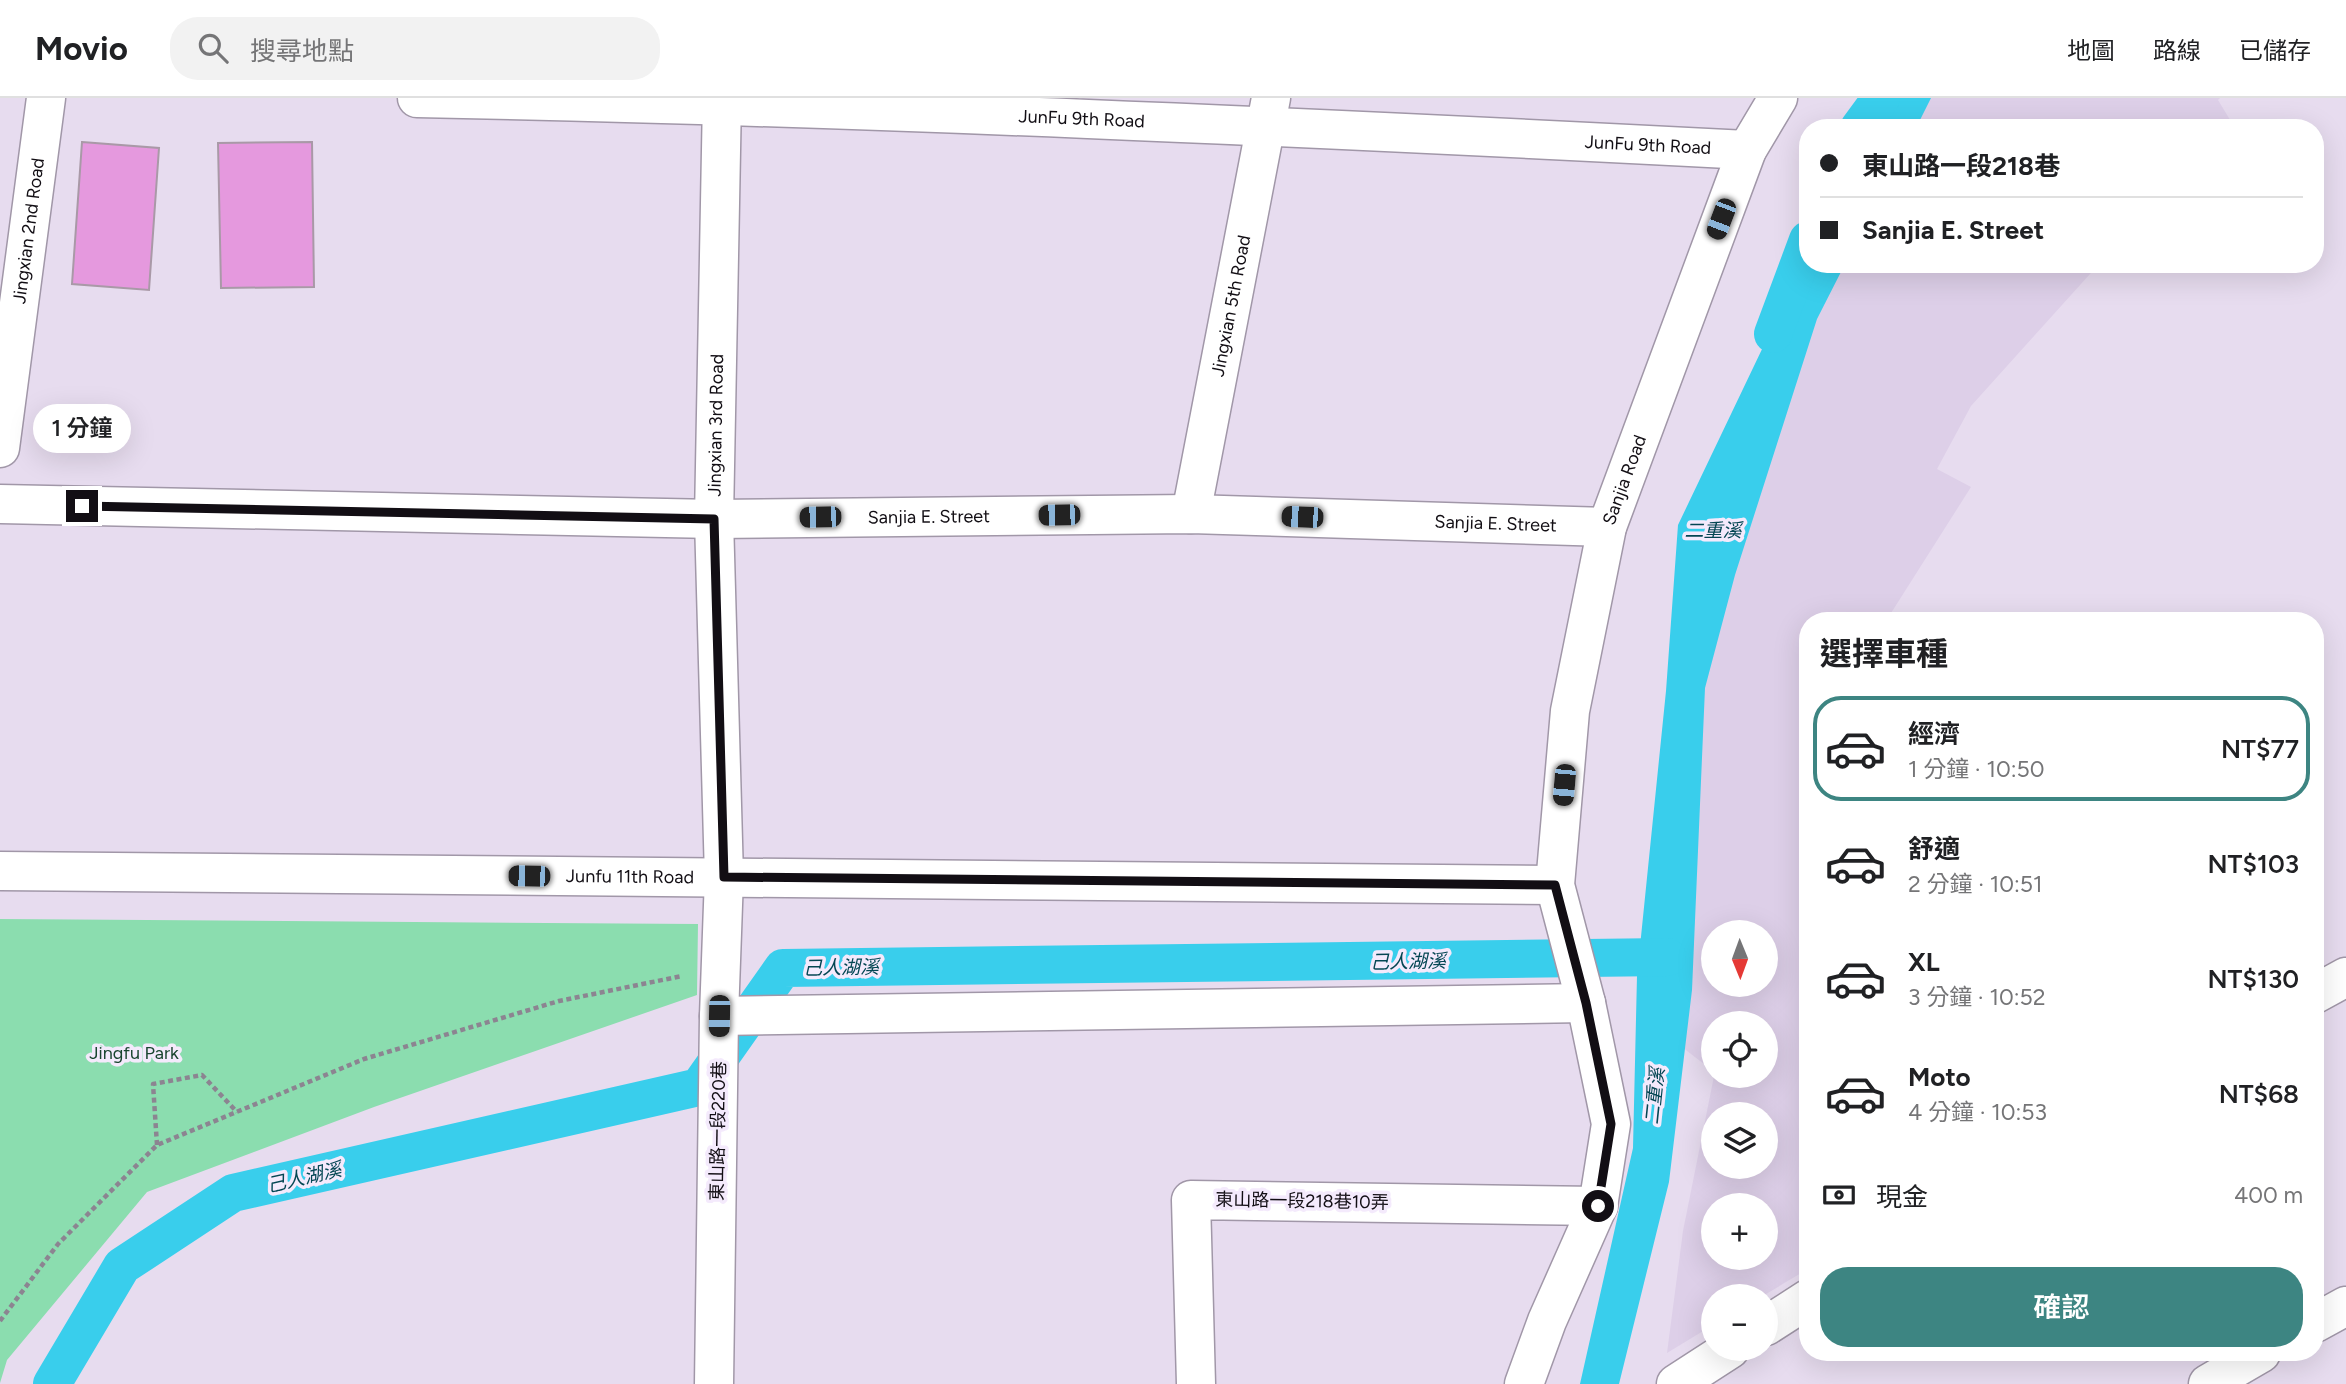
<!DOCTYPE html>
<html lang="zh-TW">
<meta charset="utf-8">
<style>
body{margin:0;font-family:Figtree,"Noto Sans TC",sans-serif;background:#f2f2f2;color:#202124;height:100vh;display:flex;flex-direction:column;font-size:26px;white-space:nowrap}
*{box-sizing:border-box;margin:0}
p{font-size:23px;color:#757577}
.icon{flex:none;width:38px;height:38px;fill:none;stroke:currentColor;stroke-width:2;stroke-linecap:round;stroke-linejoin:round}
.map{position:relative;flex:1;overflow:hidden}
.details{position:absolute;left:1799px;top:514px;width:525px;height:749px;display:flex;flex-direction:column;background:#fff;border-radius:28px;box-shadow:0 7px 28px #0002}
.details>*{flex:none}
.hud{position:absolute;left:1799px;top:21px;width:525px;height:154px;border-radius:28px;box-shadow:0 7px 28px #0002;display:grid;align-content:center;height:154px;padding:0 21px;background:#fff}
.needle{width:46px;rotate:179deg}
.fabs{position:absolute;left:1701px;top:822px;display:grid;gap:14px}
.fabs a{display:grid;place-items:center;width:77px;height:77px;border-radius:50%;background:#fff;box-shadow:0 7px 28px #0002;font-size:35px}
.end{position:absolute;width:32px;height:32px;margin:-16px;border:9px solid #120e14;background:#fff;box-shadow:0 0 0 4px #fff}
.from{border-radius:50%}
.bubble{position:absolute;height:49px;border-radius:24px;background:#fff;box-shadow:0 7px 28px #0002;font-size:23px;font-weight:600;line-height:49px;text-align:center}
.car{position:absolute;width:21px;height:42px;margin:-21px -10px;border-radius:9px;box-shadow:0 0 5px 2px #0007;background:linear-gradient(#222 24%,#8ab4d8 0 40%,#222 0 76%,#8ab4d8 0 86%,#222 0)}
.hud b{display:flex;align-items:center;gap:24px;height:66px;font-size:26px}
.hud b+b{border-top:2px solid #e0e0e0}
.hud i{width:18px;height:18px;background:#202124}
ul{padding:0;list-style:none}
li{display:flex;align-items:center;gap:21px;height:105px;margin:0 14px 10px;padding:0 7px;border:4px solid transparent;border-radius:28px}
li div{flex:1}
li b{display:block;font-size:26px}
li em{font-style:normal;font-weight:600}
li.current{border-color:#3d8582}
li>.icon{width:63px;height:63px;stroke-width:1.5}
h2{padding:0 21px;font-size:32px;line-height:84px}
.pay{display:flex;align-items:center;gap:18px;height:77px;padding:0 21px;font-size:26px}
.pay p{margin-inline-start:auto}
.button{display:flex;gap:14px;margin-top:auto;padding:14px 21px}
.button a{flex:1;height:80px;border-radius:28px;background:#3d8582;color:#fff;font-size:28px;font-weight:600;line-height:80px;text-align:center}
header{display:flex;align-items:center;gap:42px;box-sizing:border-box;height:98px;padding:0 35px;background:#fff;border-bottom:2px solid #e0e0e0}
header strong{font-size:33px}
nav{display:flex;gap:38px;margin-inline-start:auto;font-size:24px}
.search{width:490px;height:63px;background:#f2f2f2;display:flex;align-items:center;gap:18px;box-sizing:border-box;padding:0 24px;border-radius:28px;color:#757577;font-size:26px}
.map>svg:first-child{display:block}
.built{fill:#ddcfe8;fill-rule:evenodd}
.green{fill:#8bddaf}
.water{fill:#39ceec}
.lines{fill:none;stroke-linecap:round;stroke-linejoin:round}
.canal{stroke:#39ceec;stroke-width:38}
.building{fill:#e599de;stroke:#a999a7;stroke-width:2}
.minor-casing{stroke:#a197a8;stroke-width:41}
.path{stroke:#8c8491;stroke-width:4.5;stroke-dasharray:5 3.5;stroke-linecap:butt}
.minor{stroke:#fff;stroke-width:38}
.route{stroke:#120e14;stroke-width:9}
.labels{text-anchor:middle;stroke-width:7;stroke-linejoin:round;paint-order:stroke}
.street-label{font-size:18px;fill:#120e14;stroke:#f4eafc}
.park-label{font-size:18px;fill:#19452f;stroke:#f4eafc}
.water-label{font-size:19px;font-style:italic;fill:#044653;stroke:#f4eafc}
</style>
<header>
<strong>Movio</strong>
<div class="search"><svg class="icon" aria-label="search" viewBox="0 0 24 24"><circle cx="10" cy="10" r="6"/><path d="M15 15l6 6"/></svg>搜尋地點</div>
<nav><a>地圖</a><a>路線</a><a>已儲存</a></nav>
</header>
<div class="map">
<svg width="2346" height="1286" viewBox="0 0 2346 1286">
<rect width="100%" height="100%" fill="#e7dcef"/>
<path class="built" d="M1899 0H2220L2218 2 2235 30H1883Z
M1818 166H2099L1971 308 1937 371 1971 389 1886 523H1808V1171L1761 1199H1713V1227L1667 1255 1683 1133 1714 978H1766V926H1713V973L1660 932 1669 611ZM1713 835H1766V887H1713ZM1713 1017H1766V1069H1713ZM1713 1108H1766V1160H1713Z"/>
<path class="green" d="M0 821 698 826 697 897 374 1009 147 1094 7 1262 0 1285Z"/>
<path class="water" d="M1887 0H1931L1916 30H1872Z
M1808 155V166H1845L1817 221 1735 477 1705 590 1692 892 1669 1084 1619 1286H1580L1633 1050 1637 878 1666 593 1678 427Z"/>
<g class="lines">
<path class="canal" d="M1859 30 1881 0
M1773 236 1808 142
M52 1286 122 1168 233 1095 699 989 783 870 1667 859"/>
</g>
<path class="building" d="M82 44 159 50 149 192 72 186Z
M312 44 314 189 221 190 218 45Z"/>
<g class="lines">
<g class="minor-casing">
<g id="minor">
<path id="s1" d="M417 0C861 9 1304 29 1747 52"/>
<path id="s2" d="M0 350 46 0"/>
<path id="s3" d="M0 406 714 421 1191 416 1607 429"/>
<path id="s4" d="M1191 416 1271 0"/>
<path id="s5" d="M0 773 1555 787"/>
<path d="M2315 896 2346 879"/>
<path d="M719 918 1586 905"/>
<path d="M2315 1225 2346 1208"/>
<path d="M1766 1228 1808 1201"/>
<path id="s6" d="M714 1286 719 918 724 779 714 421 722 0"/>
<path d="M1196 1286 1191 1102 1598 1108"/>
<path id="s7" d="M1524 1286 1547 1223 1598 1108 1611 1026 1586 905 1555 787 1570 613 1607 429 1747 52 1778 0"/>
<path d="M1676 1286 1730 1251"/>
<path d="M2208 1286 2261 1255"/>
</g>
</g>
<path class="path" d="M157 1047 153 986 202 977 237 1014
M0 1223 58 1146 157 1047 364 961 559 903 682 878"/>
<use href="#minor" class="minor"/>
</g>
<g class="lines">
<path class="route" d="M82 408 714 421 724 779 1555 787 1586 905 1611 1026 1598 1108"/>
</g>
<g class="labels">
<g class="street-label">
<text dy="6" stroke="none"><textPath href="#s1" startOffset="665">JunFu 9th Road</textPath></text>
<text dy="6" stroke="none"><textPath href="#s1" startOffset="1232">JunFu 9th Road</textPath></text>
<text dy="6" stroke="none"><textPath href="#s2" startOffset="219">Jingxian 2nd Road</textPath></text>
<text dy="6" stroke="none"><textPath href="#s4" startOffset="212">Jingxian 5th Road</textPath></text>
<text dy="6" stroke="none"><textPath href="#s6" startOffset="959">Jingxian 3rd Road</textPath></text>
<text dy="6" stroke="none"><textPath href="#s7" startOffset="934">Sanjia Road</textPath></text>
<text dy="6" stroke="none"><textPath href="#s3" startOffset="929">Sanjia E. Street</textPath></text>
<text dy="6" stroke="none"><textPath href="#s3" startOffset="1496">Sanjia E. Street</textPath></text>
<text dy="6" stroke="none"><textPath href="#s5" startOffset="630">Junfu 11th Road</textPath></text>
<text transform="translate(718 1033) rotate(-89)" y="6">東山路一段220巷</text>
<text transform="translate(1302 1103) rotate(1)" y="6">東山路一段218巷10弄</text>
</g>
<g class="park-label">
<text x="134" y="961">Jingfu Park</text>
</g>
<g class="water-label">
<text x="1713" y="439">二重溪</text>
<text transform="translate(1408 863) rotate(-1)" y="7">己人湖溪</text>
<text transform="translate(841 869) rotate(-1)" y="7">己人湖溪</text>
<text transform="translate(1654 998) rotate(-84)" y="7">二重溪</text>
<text transform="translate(304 1079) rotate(-13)" y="7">己人湖溪</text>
</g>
</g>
</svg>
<div class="fabs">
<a><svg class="needle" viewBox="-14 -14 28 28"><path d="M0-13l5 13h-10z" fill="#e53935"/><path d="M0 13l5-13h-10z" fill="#757577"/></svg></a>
<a><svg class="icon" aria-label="locate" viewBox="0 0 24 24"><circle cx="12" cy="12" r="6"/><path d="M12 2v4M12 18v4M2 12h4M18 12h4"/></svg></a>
<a><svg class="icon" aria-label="layers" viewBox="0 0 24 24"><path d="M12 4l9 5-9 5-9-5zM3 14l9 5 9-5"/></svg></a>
<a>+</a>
<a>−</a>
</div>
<i class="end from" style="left:1598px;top:1108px"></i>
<i class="end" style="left:82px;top:408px"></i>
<div class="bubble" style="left:33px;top:306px;width:98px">1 分鐘</div>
<i class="car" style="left:1721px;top:121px;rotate:201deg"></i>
<i class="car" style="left:1059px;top:417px;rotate:269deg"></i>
<i class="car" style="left:820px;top:419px;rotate:269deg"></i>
<i class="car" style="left:1302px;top:419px;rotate:272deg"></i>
<i class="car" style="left:1564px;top:687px;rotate:185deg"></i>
<i class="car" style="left:529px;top:778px;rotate:271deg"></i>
<i class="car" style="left:719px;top:918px;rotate:181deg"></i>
<div class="hud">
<b><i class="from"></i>東山路一段218巷</b>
<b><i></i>Sanjia E. Street</b>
</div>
<section class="details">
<h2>選擇車種</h2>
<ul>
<li class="current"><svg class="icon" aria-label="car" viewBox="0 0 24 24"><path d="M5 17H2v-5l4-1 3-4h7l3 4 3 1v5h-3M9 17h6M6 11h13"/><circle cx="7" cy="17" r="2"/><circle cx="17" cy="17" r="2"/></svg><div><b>經濟</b><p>1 分鐘 · 10:50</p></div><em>NT$77</em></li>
<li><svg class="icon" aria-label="car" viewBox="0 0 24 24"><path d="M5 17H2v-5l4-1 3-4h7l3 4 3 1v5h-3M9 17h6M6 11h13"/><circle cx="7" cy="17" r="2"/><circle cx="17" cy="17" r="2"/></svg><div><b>舒適</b><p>2 分鐘 · 10:51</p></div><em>NT$103</em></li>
<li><svg class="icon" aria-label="car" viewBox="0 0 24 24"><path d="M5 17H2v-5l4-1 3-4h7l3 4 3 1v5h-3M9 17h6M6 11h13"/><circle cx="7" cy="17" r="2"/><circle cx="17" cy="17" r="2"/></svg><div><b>XL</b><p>3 分鐘 · 10:52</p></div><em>NT$130</em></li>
<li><svg class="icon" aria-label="car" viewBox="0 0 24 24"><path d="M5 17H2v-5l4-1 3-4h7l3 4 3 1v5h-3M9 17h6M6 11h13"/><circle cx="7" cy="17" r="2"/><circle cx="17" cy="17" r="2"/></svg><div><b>Moto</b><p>4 分鐘 · 10:53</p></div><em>NT$68</em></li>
</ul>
<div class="pay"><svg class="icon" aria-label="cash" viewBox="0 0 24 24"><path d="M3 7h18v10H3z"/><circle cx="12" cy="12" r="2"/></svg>現金<p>400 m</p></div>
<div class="button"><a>確認</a></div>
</section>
</div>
